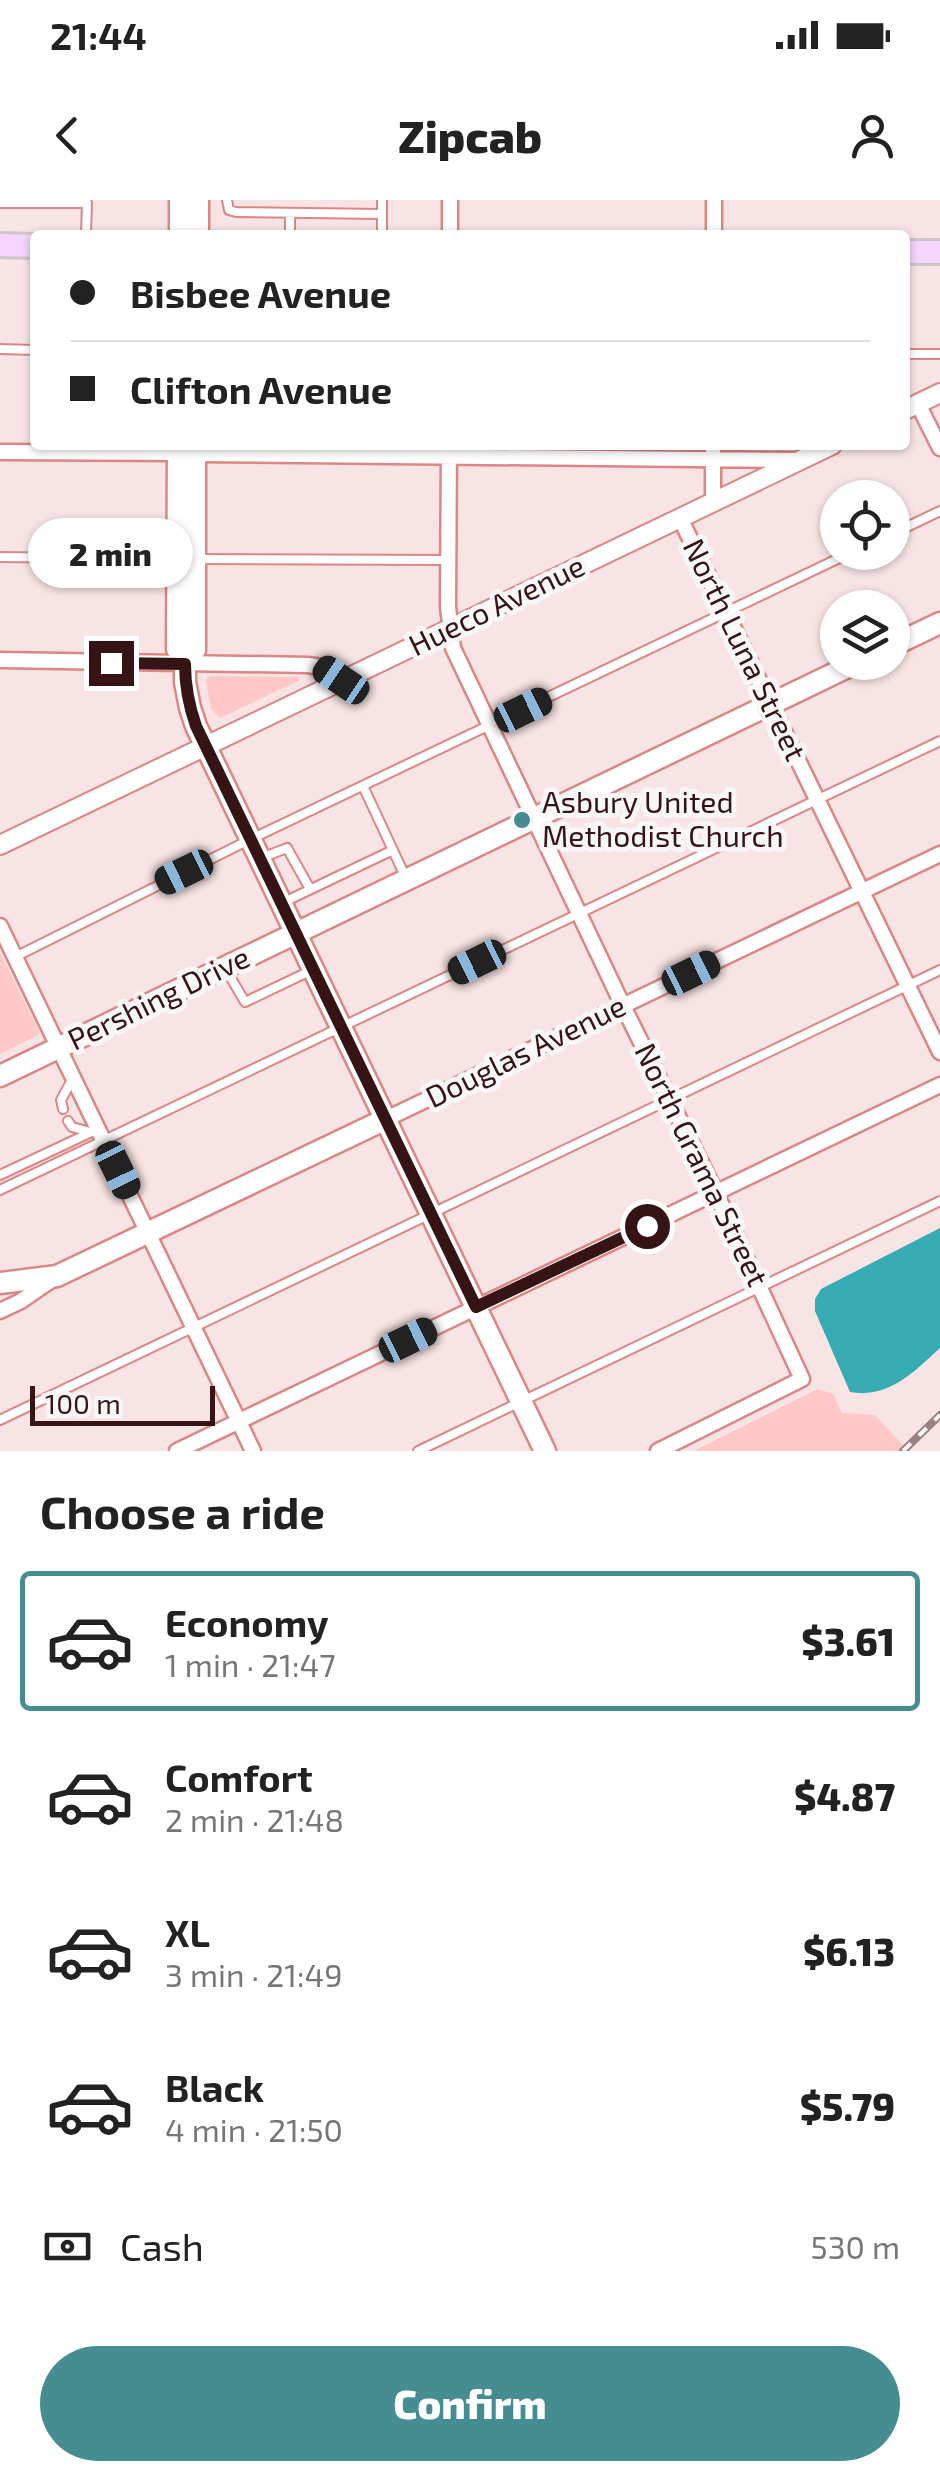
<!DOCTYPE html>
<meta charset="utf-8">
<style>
body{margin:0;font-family:"Exo 2",sans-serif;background:#f2f2f2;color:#222;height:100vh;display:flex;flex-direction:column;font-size:38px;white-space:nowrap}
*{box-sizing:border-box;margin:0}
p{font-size:32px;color:#767676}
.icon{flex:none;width:55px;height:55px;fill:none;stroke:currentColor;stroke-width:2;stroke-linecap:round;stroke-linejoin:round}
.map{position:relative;height:1251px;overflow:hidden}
.side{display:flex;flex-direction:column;background:#fff;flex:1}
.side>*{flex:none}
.guide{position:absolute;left:30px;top:30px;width:880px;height:220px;border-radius:10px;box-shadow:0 2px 8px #0004;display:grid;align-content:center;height:220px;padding:0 40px;background:#fff}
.controls{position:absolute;left:820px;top:280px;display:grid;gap:20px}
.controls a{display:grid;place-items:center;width:90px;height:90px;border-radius:50%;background:#fff;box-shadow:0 2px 8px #0004;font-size:50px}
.scale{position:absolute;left:30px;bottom:25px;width:185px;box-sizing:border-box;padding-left:10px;border:5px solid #361415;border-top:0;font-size:28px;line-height:35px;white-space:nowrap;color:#361415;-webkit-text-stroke:8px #f7f7f7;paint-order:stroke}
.end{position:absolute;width:45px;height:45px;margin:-22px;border:12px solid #361415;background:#fff;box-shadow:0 0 0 5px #fff}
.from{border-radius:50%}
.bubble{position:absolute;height:70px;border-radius:35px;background:#fff;box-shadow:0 2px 8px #0004;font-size:32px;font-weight:800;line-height:70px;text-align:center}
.car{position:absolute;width:30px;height:60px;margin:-30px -15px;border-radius:12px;box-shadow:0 0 8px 2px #0007;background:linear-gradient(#222 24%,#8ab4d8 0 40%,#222 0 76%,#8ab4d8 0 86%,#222 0)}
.guide b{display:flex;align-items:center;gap:35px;height:95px;font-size:38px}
.guide b+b{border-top:2px solid #e0e0e0}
.guide i{width:25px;height:25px;background:#222}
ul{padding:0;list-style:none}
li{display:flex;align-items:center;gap:30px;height:140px;margin:0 20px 15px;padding:0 20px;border:5px solid transparent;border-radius:10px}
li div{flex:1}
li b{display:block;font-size:38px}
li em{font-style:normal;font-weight:800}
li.on{border-color:#458d91}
li>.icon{width:90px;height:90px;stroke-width:1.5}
h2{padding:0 40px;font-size:45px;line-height:120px}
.pay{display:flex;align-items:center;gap:25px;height:110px;padding:0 40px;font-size:38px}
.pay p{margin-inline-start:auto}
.cta{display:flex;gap:20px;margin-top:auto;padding:20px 40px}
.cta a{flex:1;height:115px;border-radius:60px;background:#458d91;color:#fff;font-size:40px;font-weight:800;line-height:115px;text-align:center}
.status{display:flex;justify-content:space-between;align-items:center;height:70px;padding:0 50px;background:#fff;direction:ltr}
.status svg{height:28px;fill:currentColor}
header{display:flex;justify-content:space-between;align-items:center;height:130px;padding:0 40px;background:#fff;font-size:45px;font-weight:800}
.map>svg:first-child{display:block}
.green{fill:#ffc7c6}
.water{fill:#36acb2}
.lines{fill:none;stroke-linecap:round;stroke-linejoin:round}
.service-casing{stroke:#dd8686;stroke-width:12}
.minor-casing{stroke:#dd8686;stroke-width:19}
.tertiary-casing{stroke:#dd8686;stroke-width:22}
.secondary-casing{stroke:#dd8686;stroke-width:25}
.primary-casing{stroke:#cfc7c7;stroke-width:28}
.service{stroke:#fff;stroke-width:8}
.minor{stroke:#fff;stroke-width:14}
.tertiary{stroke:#fff;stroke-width:18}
.secondary{stroke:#fff;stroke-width:20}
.primary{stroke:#f5d4fd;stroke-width:22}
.rail-casing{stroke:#9b8181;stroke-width:8}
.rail{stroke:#f7f7f7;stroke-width:4;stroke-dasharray:11;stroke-linecap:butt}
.route{stroke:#361415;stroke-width:12}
.poi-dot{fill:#458d91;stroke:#f7f7f7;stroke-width:4}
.labels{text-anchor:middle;stroke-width:10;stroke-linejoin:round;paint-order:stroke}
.street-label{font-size:30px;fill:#361415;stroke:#f7f7f7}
.poi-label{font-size:30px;fill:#361415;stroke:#f7f7f7;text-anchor:start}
</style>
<div class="status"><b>21:44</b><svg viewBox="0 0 49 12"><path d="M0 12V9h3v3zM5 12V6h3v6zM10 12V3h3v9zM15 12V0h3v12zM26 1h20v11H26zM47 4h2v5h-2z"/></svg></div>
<header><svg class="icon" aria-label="back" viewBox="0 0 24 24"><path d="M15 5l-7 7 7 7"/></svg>Zipcab<svg class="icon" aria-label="person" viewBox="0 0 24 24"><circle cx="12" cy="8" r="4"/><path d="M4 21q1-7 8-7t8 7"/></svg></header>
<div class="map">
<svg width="940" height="1251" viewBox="0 0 940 1251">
<rect width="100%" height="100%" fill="#f8e4e4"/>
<path class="green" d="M210 476 298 477 300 480 220 518 211 509 206 480Z
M0 753 39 832 38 835 0 854Z
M818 1189 833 1194 842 1213 875 1215 908 1251H694Z"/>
<path class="water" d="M940 1028V1148C914 1172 888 1199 850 1192L815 1111V1099L821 1089Z"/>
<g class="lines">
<g class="service-casing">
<path id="service" d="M227 0 229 10 236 12 382 14
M0 3H87L86 35
M290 13V35
M382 35V0
M0 149 35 150
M905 154H940
M892 334 940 311
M0 357 175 359
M196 359 449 360
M363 586 405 676
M261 658 287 648 310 689
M284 702 393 650
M15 757 251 639 852 352
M225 768 245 802 310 771
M63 909 61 900 73 878
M68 921 72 927 90 932
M0 975 98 929
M0 990 940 541
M0 1220 940 770
M418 1251 940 1001"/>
</g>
<g class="minor-casing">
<path id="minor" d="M450 0V35
M714 35V0
M918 204 940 248
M449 245 448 407 453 448 623 806 716 993 802 1179 658 1251
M713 245V302
M0 252 178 253
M195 254 799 260
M680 318 940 852
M0 460 308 465 322 467 341 480
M0 726 253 1251
M386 919 940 654
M0 1111 21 1101 53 1079
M177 1251 940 885"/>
</g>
<g class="tertiary-casing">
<path id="tertiary" d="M905 210 940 193
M0 645 832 245"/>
</g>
<g class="secondary-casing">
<path id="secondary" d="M198 0V35
M180 35V0
M178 245 177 449 185 464V482L190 508 196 526 545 1251
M892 446 940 423
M185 464 195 450V245
M0 876 858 462
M0 1083 57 1076 386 919"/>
</g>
<g class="primary-casing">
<path id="primary" d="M0 45 35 46
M905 52H940"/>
</g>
<use href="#service" class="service"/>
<use href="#minor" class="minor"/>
<use href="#tertiary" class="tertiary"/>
<use href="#secondary" class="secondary"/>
<use href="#primary" class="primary"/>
<g class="rail-casing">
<path id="rail" d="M903 1251 940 1215"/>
</g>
<use href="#rail" class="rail"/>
</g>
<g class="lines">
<path class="route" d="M111 463 185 464C185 486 189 506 196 526L476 1107 647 1026"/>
</g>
<circle class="poi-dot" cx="522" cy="620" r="10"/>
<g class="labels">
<g class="street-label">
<text transform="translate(497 406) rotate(-26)" y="10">Hueco Avenue</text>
<text transform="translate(744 450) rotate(64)" y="10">North Luna Street</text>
<text transform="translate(159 799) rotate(-26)" y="10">Pershing Drive</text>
<text transform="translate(526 852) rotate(-26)" y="10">Douglas Avenue</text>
<text transform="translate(701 965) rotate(64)" y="10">North Grama Street</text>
</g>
<g class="poi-label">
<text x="542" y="613">Asbury United<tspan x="542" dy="34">Methodist Church</tspan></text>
</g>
</g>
</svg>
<div class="controls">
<a><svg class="icon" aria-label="locate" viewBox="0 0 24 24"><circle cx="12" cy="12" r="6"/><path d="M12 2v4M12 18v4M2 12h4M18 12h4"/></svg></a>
<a><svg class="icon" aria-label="layers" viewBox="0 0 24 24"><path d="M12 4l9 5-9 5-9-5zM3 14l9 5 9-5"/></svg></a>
</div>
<div class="scale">100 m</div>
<i class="end from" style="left:647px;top:1026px"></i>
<i class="end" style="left:111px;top:463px"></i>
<div class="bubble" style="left:28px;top:318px;width:165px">2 min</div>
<i class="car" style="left:341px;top:480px;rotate:304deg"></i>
<i class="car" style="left:523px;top:510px;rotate:64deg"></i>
<i class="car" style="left:184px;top:672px;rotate:244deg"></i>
<i class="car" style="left:477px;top:762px;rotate:244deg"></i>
<i class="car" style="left:691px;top:773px;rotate:64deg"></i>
<i class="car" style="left:118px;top:970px;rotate:154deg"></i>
<i class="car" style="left:408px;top:1140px;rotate:64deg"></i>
<div class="guide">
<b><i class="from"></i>Bisbee Avenue</b>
<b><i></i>Clifton Avenue</b>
</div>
</div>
<section class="side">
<h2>Choose a ride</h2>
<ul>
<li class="on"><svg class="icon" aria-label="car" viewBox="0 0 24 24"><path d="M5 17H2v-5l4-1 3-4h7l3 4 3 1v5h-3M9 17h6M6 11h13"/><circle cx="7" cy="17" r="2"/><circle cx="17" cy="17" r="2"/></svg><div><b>Economy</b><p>1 min · 21:47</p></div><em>$3.61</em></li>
<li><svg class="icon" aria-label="car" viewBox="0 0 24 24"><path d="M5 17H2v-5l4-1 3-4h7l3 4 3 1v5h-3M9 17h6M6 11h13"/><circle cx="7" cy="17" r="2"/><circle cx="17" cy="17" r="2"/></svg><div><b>Comfort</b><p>2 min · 21:48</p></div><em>$4.87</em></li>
<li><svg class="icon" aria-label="car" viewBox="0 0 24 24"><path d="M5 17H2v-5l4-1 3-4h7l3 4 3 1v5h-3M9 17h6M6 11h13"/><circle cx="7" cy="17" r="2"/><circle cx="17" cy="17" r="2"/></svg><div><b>XL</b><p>3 min · 21:49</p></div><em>$6.13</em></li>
<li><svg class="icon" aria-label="car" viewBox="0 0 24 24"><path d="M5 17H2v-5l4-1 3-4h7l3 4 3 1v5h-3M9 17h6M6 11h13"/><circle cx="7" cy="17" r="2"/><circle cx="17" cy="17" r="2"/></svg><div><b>Black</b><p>4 min · 21:50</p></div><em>$5.79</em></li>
</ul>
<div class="pay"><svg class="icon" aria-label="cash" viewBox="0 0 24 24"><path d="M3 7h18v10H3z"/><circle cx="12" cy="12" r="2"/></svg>Cash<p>530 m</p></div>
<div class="cta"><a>Confirm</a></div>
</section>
